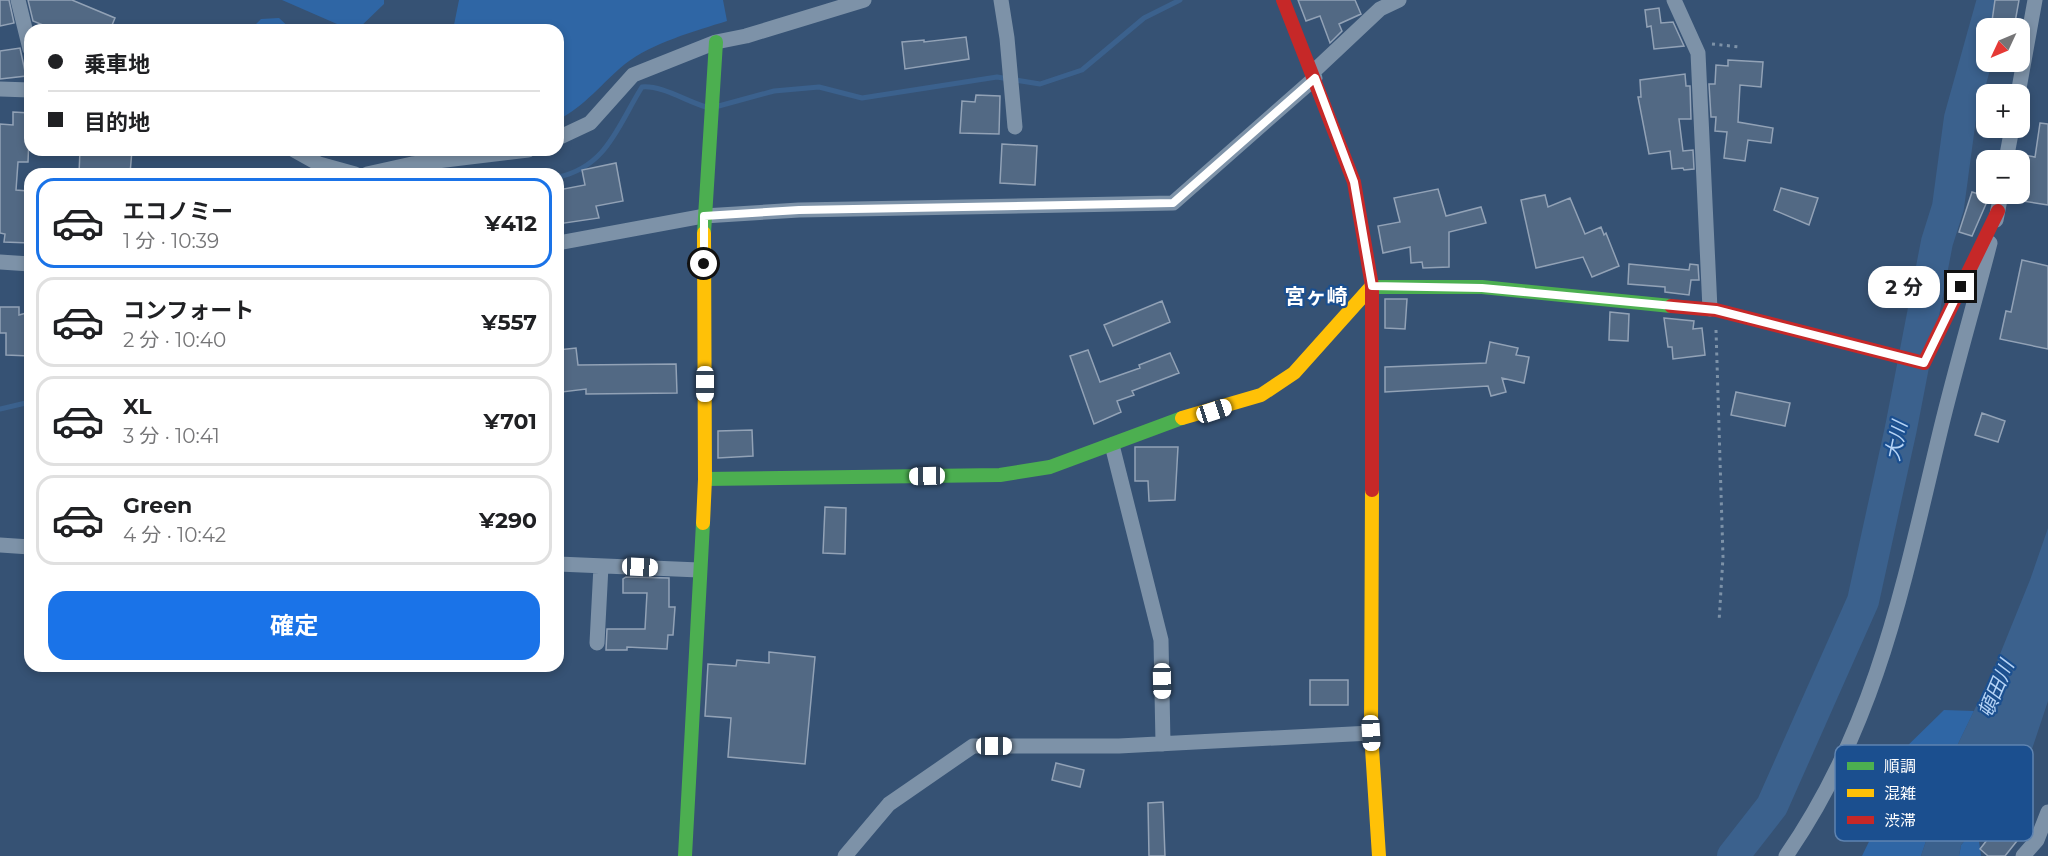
<!DOCTYPE html>
<html lang="ja">
<meta charset="utf-8">
<style>
body{margin:0;font-family:Montserrat,"Noto Sans JP",sans-serif;background:#f2f2f2;color:#202124;height:100vh;display:flex;flex-direction:column;font-size:22px;white-space:nowrap}
*{box-sizing:border-box;margin:0}
p{font-size:20px;color:#757577}
.icon{flex:none;width:33px;height:33px;fill:none;stroke:currentColor;stroke-width:2;stroke-linecap:round;stroke-linejoin:round}
.map{position:relative;flex:1;overflow:hidden}
.side{position:absolute;left:24px;top:168px;width:540px;height:504px;display:flex;flex-direction:column;background:#fff;border-radius:18px;box-shadow:0 3px 9px #0003}
.side>*{flex:none}
.hud{position:absolute;left:24px;top:24px;width:540px;height:132px;border-radius:18px;box-shadow:0 3px 9px #0003;display:grid;align-content:center;height:132px;padding:0 24px;background:#fff}
.needle{width:39px;rotate:226deg}
.fabs{position:absolute;left:1976px;top:18px;display:grid;gap:12px}
.fabs a{display:grid;place-items:center;width:54px;height:54px;border-radius:12px;background:#fff;box-shadow:0 3px 9px #0003;font-size:30px}
.end{position:absolute;width:27px;height:27px;margin:-14px;border:8px solid #fff;background:#111;box-shadow:0 0 0 3px #111}
.from{border-radius:50%}
.bubble{position:absolute;height:42px;border-radius:18px;background:#fff;box-shadow:0 3px 9px #0003;font-size:20px;font-weight:700;line-height:42px;text-align:center}
.car{position:absolute;width:18px;height:36px;margin:-18px -9px;border-radius:8px;box-shadow:0 0 4px 2px #0007;background:linear-gradient(#fff 24%,#345 0 40%,#fff 0 76%,#345 0 86%,#fff 0)}
.hud b{display:flex;align-items:center;gap:21px;height:57px;font-size:22px}
.hud b+b{border-top:2px solid #e0e0e0}
.hud i{width:15px;height:15px;background:#202124}
ul{padding:10px 0 0;list-style:none}
li{display:flex;align-items:center;gap:18px;height:90px;margin:0 12px 9px;padding:0 12px;border:3px solid #e0e0e0;border-radius:18px}
li div{flex:1}
li b{display:block;font-size:22px}
li em{font-style:normal;font-weight:700}
li.on{border-color:#1a73e8}
li>.icon{width:54px;height:54px;stroke-width:1.5}
.primary-button{display:flex;gap:12px;margin-top:auto;padding:12px 24px}
.primary-button a{flex:1;height:69px;border-radius:18px;background:#1a73e8;color:#fff;font-size:24px;font-weight:700;line-height:69px;text-align:center}
.map>svg:first-child{display:block}
.green{fill:#2f66a5}
.water{fill:#3b618d}
.lines{fill:none;stroke-linecap:round;stroke-linejoin:round}
.stream{stroke:#3b618d;stroke-width:5}
.river{stroke:#3b618d;stroke-width:32}
.building{fill:#526984;stroke:#92a2b6;stroke-width:1.5}
.path{stroke:#7d92a8;stroke-width:3;stroke-dasharray:3 4.5;stroke-linecap:butt}
.street{stroke:#7d92a8;stroke-width:15}
.fast{stroke:#4caf50;stroke-width:14}
.slow{stroke:#ffc107;stroke-width:14}
.jam{stroke:#c62828;stroke-width:14}
.route{stroke:#fff;stroke-width:8}
.labels{text-anchor:middle;stroke-width:4.5;stroke-linejoin:round;paint-order:stroke}
.water-label{font-size:20px;font-style:italic;fill:#b5d3f5;stroke:#1b4f8f}
.quarter-label{font-size:21px;font-weight:bold;fill:#fff;stroke:#1b4f8f}
.key{fill:#1b4f8f;stroke:#5f84b1;stroke-width:1.5}
.key-label{font-size:16px;fill:#fff}
</style>
<div class="map">
<svg width="2048" height="856" viewBox="0 0 2048 856">
<rect width="100%" height="100%" fill="#365274"/>
<path class="green" d="M282 0H384V4L357 30H336L337 24Z
M459 0H723L727 21C695 31 652 43 625 64 602 83 585 106 558 120V30H453Z
M279 18 292 30H250L261 19Z
M1944 710 1974 711 1933 796 1931 826 1921 856H1862L1878 823 1899 754Z
M1977 826 1981 856H1959L1961 845Z"/>
<path class="water" d="M2048 528V701L2027 764 2009 798 1973 830 1961 845 1959 856H1921L1931 826 1933 796 1994 669 2030 580Z"/>
<g class="lines">
<path class="stream" d="M715 107 774 91 819 87 862 98 997 77 1040 84 1082 70 1144 18 1180 0
M558 177C607 167 618 125 642 87 661 85 686 101 706 107
M0 409 30 402"/>
<path class="river" d="M1733 856 1772 806 1863 601 1901 428 1937 242 1948 207 1960 118 1993 0"/>
</g>
<path class="building" d="M0 0H9L14 23 0 26Z
M28 0H72L115 18 110 30H55L33 21Z
M1298 0H1355L1361 14 1339 24 1342 31 1330 43 1320 16 1306 21Z
M1995 0H2019L2014 28H1991Z
M1659 8 1661 23 1673 22 1684 46 1654 49 1651 26 1647 27 1645 10Z
M966 37 969 59 905 69 902 42 924 40V42Z
M20 48 26 76 0 79V51Z
M1728 60 1763 62 1761 87 1740 85 1738 122 1773 128 1771 143 1748 140 1745 161 1724 158 1727 132 1715 131 1716 117H1711L1709 84H1715L1716 65 1728 66Z
M1685 74 1686 86H1690L1691 119H1679L1683 151 1693 150 1694 169 1684 170 1683 168 1672 169 1670 151 1649 154 1638 97H1641L1640 80Z
M976 95 1000 96 999 134 960 133 962 101 975 102Z
M13 112 30 113 28 162H18L16 190 28 191 26 216H30V243L4 242 5 234 0 233V124L13 125Z
M2040 123 2048 124V205L2016 200 2024 155 2035 157Z
M1002 144 1037 146 1035 185 1000 183Z
M80 150H132L130 174H79Z
M616 163 623 201 596 206 599 218 558 224V190L585 185 582 170Z
M1781 188 1818 198 1809 225 1774 210Z
M1438 189 1446 216 1481 207 1486 223 1449 232V267L1423 268 1422 262 1411 263 1410 247 1383 253 1378 226 1400 222 1394 198Z
M1972 192 1989 197 1972 236 1959 232Z
M1545 195 1548 207 1570 198 1585 234 1601 227 1604 235 1606 233 1619 266 1592 277 1583 257 1536 268 1521 200Z
M2022 260 2048 266V349L2000 339 2006 311 2011 312Z
M1629 264 1689 270 1690 264 1698 265 1699 280H1691L1689 295 1665 292V287L1628 284Z
M1385 299H1407L1405 329 1385 328Z
M1162 301 1170 322 1113 346 1104 325Z
M0 307H19V315L30 312V356L6 355V333H0Z
M1610 312 1629 314 1628 341 1609 340Z
M1664 318 1694 321 1693 329 1702 328 1705 355 1673 359 1672 347H1668Z
M1490 342 1518 348 1516 355 1529 357 1524 383 1502 378 1506 392 1491 396 1488 386 1385 392V367L1486 363Z
M576 348 578 365 676 364 677 393 586 394V389L562 392 558 350Z
M1088 350 1100 382 1140 368 1139 365 1170 353 1179 373 1132 391 1134 395 1117 401 1121 412 1094 424 1070 356Z
M1736 392 1790 403 1785 426 1731 415Z
M1982 413 2005 421 1998 442 1975 435Z
M752 430 753 456 718 458V431Z
M1135 447H1178L1175 500 1149 501 1148 481H1135Z
M825 507 846 508 845 554 823 553Z
M626 577 669 578V607H675L673 635H668L667 649 627 647V650H606L607 629H645L647 593H623V579Z
M769 652 815 657 805 764 728 757 731 718 705 716 708 664 736 666 737 660 769 663Z
M1310 680H1348V705H1310Z
M1056 763 1084 770 1080 787 1052 780Z
M1163 802 1165 856H1149L1148 803Z
M2005 817 2024 832 2005 856H1988L1980 849Z"/>
<g class="lines">
<path class="path" d="M1712 44 1740 47
M1716 330 1723 557 1719 622"/>
<path class="street" d="M18 0 30 49
M1001 0 1007 38 1015 127
M1674 0 1698 53 1710 309
M1313 72 1380 9 1399 0
M0 89 30 90
M2018 94 2035 0
M558 138 590 123 633 75 716 42 746 36 864 0
M294 150 319 164 355 174
M2006 160 2012 128
M367 174 412 164 528 150
M1996 220 2001 194
M558 243 704 216 799 210 1173 203 1315 78
M0 262 30 264
M1112 445 1161 640 1163 744
M0 545 30 547
M558 564 699 570
M597 643 601 566
M845 856 889 804 973 746H1119L1371 733
M1786 856C1878 723 1904 581 1941 428 1956 366 1974 305 1990 243
M2023 856 2037 840 2048 812"/>
<path class="fast" d="M704 233 716 42
M1371 287H1482L1671 306
M705 479 1000 475 1050 467 1182 418
M685 856 703 523"/>
<path class="slow" d="M1182 418 1261 395 1294 373 1371 287
M1372 490 1371 733 1379 856
M703 523 705 479 704 233"/>
<path class="jam" d="M1283 0 1354 182 1372 286V490
M1671 306 1716 310 1924 363 1998 211"/>
</g>
<g class="lines">
<path class="route" d="M704 264V216L799 210 1173 203 1315 78 1354 182 1372 286 1482 288 1716 310 1924 363 1961 287"/>
</g>
<g class="labels">
<g class="water-label">
<text transform="translate(1896 441) rotate(-78)" y="7">大川</text>
<text transform="translate(1996 689) rotate(-67)" y="7">頓田川</text>
</g>
<g class="quarter-label">
<text x="1316" y="304">宮ヶ崎</text>
</g>
</g>
<rect x="1835" y="745" width="198" height="96" rx="9" class="key"/>
<rect x="1847" y="762" width="27" height="8" fill="#4caf50"/>
<rect x="1847" y="789" width="27" height="8" fill="#ffc107"/>
<rect x="1847" y="816" width="27" height="8" fill="#c62828"/>
<g class="key-label">
<text x="1884" y="772">順調</text>
<text x="1884" y="799">混雑</text>
<text x="1884" y="826">渋滞</text>
</g>
</svg>
<div class="fabs">
<a><svg class="needle" viewBox="-14 -14 28 28"><path d="M0-13l5 13h-10z" fill="#e53935"/><path d="M0 13l5-13h-10z" fill="#757577"/></svg></a>
<a>+</a>
<a>−</a>
</div>
<i class="end from" style="left:704px;top:264px"></i>
<i class="end" style="left:1961px;top:287px"></i>
<div class="bubble" style="left:1868px;top:266px;width:72px">2 分</div>
<i class="car" style="left:705px;top:384px;rotate:180deg"></i>
<i class="car" style="left:1214px;top:411px;rotate:72deg"></i>
<i class="car" style="left:927px;top:476px;rotate:269deg"></i>
<i class="car" style="left:640px;top:567px;rotate:93deg"></i>
<i class="car" style="left:1162px;top:681px;rotate:179deg"></i>
<i class="car" style="left:1371px;top:733px;rotate:177deg"></i>
<i class="car" style="left:994px;top:746px;rotate:90deg"></i>
<div class="hud">
<b><i class="from"></i>乗車地</b>
<b><i></i>目的地</b>
</div>
<section class="side">
<ul>
<li class="on"><svg class="icon" aria-label="car" viewBox="0 0 24 24"><path d="M5 17H2v-5l4-1 3-4h7l3 4 3 1v5h-3M9 17h6M6 11h13"/><circle cx="7" cy="17" r="2"/><circle cx="17" cy="17" r="2"/></svg><div><b>エコノミー</b><p>1 分 · 10:39</p></div><em>¥412</em></li>
<li><svg class="icon" aria-label="car" viewBox="0 0 24 24"><path d="M5 17H2v-5l4-1 3-4h7l3 4 3 1v5h-3M9 17h6M6 11h13"/><circle cx="7" cy="17" r="2"/><circle cx="17" cy="17" r="2"/></svg><div><b>コンフォート</b><p>2 分 · 10:40</p></div><em>¥557</em></li>
<li><svg class="icon" aria-label="car" viewBox="0 0 24 24"><path d="M5 17H2v-5l4-1 3-4h7l3 4 3 1v5h-3M9 17h6M6 11h13"/><circle cx="7" cy="17" r="2"/><circle cx="17" cy="17" r="2"/></svg><div><b>XL</b><p>3 分 · 10:41</p></div><em>¥701</em></li>
<li><svg class="icon" aria-label="car" viewBox="0 0 24 24"><path d="M5 17H2v-5l4-1 3-4h7l3 4 3 1v5h-3M9 17h6M6 11h13"/><circle cx="7" cy="17" r="2"/><circle cx="17" cy="17" r="2"/></svg><div><b>Green</b><p>4 分 · 10:42</p></div><em>¥290</em></li>
</ul>
<div class="primary-button"><a>確定</a></div>
</section>
</div>
